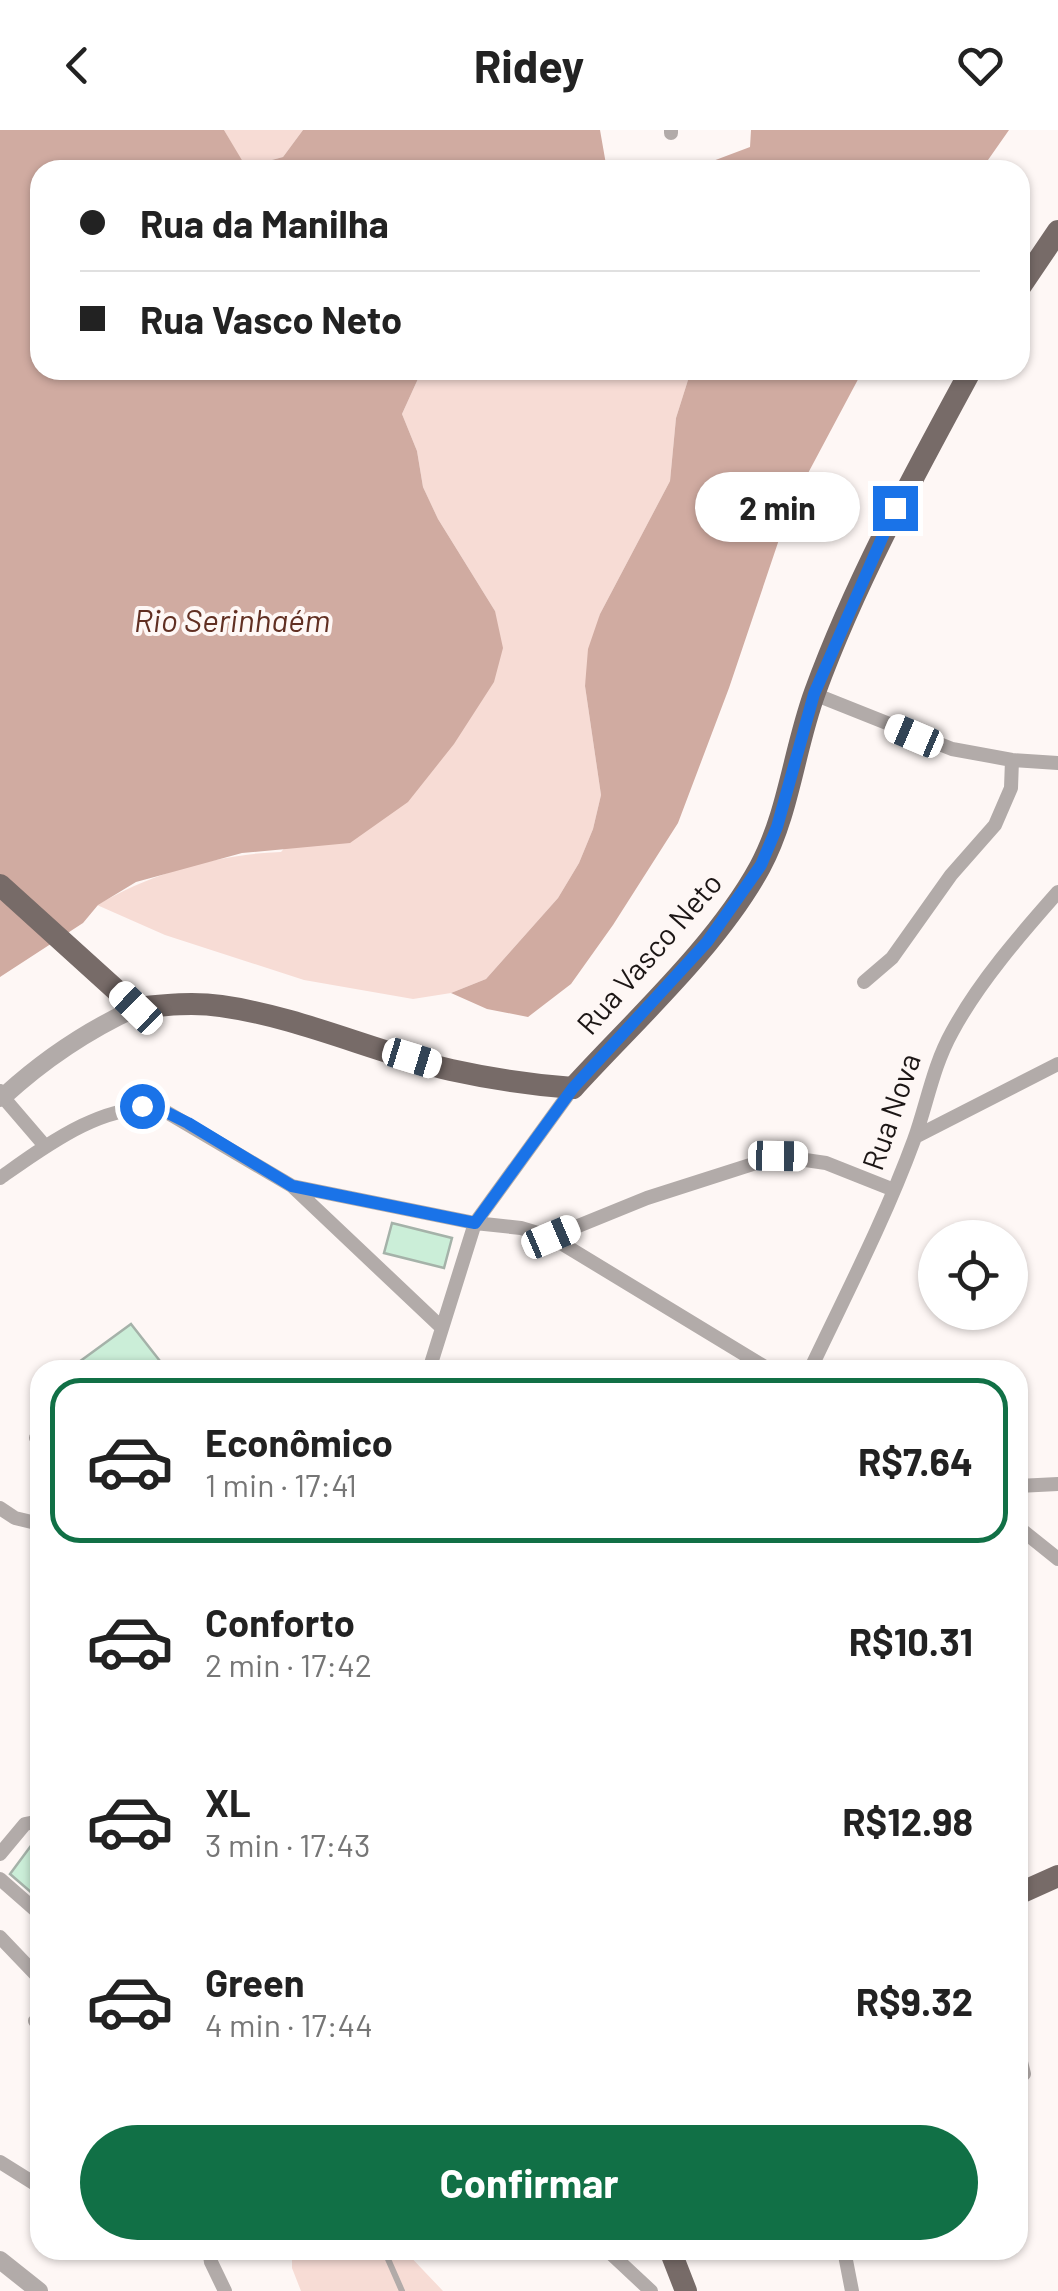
<!DOCTYPE html>
<html lang="pt">
<meta charset="utf-8">
<style>
body{margin:0;font-family:Barlow,sans-serif;background:#f6f6f6;color:#222;height:100vh;display:flex;flex-direction:column;font-size:38px;white-space:nowrap}
*{box-sizing:border-box;margin:0}
p{font-size:32px;color:#767676}
.icon{flex:none;width:55px;height:55px;fill:none;stroke:currentColor;stroke-width:2;stroke-linecap:round;stroke-linejoin:round}
.map{position:relative;flex:1;overflow:hidden}
.drawer{position:absolute;left:30px;top:1230px;width:998px;height:900px;display:flex;flex-direction:column;background:#fff;border-radius:30px;box-shadow:0 2px 8px #0004}
.drawer>*{flex:none}
.hud{position:absolute;left:30px;top:30px;width:1000px;height:220px;border-radius:30px;box-shadow:0 2px 8px #0004;display:grid;align-content:center;height:220px;padding:0 50px;background:#fff}
.controls{position:absolute;left:918px;top:1090px;display:grid;gap:20px}
.controls a{display:grid;place-items:center;width:110px;height:110px;border-radius:50%;background:#fff;box-shadow:0 2px 8px #0004;font-size:50px}
.end{position:absolute;width:45px;height:45px;margin:-22px;border:12px solid #1a73e8;background:#fff;box-shadow:0 0 0 5px #fff}
.from{border-radius:50%}
.bubble{position:absolute;height:70px;border-radius:35px;background:#fff;box-shadow:0 2px 8px #0004;font-size:32px;font-weight:700;line-height:70px;text-align:center}
.car{position:absolute;width:30px;height:60px;margin:-30px -15px;border-radius:12px;box-shadow:0 0 8px 2px #0007;background:linear-gradient(#fff 24%,#345 0 40%,#fff 0 76%,#345 0 86%,#fff 0)}
.hud b{display:flex;align-items:center;gap:35px;height:95px;font-size:38px}
.hud b+b{border-top:2px solid #e0e0e0}
.hud i{width:25px;height:25px;background:#222}
ul{padding:18px 0 0;list-style:none}
li{display:flex;align-items:center;gap:30px;height:165px;margin:0 20px 15px;padding:0 30px;border:5px solid transparent;border-radius:30px}
li div{flex:1}
li b{display:block;font-size:38px}
li em{font-style:normal;font-weight:700}
li.current{border-color:#117046}
li>.icon{width:90px;height:90px;stroke-width:1.5}
.action{display:flex;gap:20px;margin-top:auto;padding:20px 50px}
.action a{flex:1;height:115px;border-radius:60px;background:#117046;color:#fff;font-size:40px;font-weight:700;line-height:115px;text-align:center}
header{display:flex;justify-content:space-between;align-items:center;height:130px;padding:0 50px;background:#fff;font-size:45px;font-weight:700}
.map>svg:first-child{display:block}
.green{fill:#f7dcd5}
.forest{fill:#d0aba1}
.building{fill:#cbeed8;stroke:#a5b2a9;stroke-width:2.5}
.lines{fill:none;stroke-linecap:round;stroke-linejoin:round}
.service{stroke:#b2aba9;stroke-width:6}
.minor{stroke:#b2aba9;stroke-width:14}
.tertiary{stroke:#b2aba9;stroke-width:18}
.primary{stroke:#776b68;stroke-width:22}
.route{stroke:#1a73e8;stroke-width:12}
.labels{text-anchor:middle;stroke-width:8;stroke-linejoin:round;paint-order:stroke}
.street-label{font-size:30px;fill:#1c1615;stroke:#fef7f5}
.water-label{font-size:32px;font-style:italic;fill:#612f22;stroke:#fef7f5}
</style>
<header><svg class="icon" aria-label="back" viewBox="0 0 24 24"><path d="M15 5l-7 7 7 7"/></svg>Ridey<svg class="icon" aria-label="heart" viewBox="0 0 24 24"><path d="M12 20l-8-8c-3-5 5-10 8-4 3-6 11-1 8 4z"/></svg></header>
<div class="map">
<svg width="1058" height="2161" viewBox="0 0 1058 2161">
<rect width="100%" height="100%" fill="#fef7f5"/>
<path class="green" d="M224 0H303L283 27 245 37Z
M422 240H685L688 250 676 288 670 351 600 484 585 556 601 665 593 699 579 733 558 768 486 849 451 863 413 869 304 850 165 805 97 775C152 743 217 724 281 722L495 481 438 389 423 357 417 321 402 284Z
M292 2120H404L443 2161H301L292 2138Z"/>
<path class="forest" d="M0 0H224L246 37 283 27 303 0H600L607 40H40V240H422L402 284 417 321 423 357 438 389 495 481 503 518 494 552 454 614 408 672 350 713 242 723 136 752 98 775 83 793 0 847Z
M751 0H1009L981 40H689L750 17Z
M685 240H863L790 377 729 558 678 693 613 795 571 854 528 887 487 879 451 863 486 849 558 768 579 733 593 699 601 665 585 556 588 519 600 484 670 351 676 288 688 250Z"/>
<path class="building" d="M392 1093 452 1108 444 1138 384 1123Z
M131 1194 167 1240H68Z
M30 1717 40 1725V1770L10 1744Z"/>
<g class="lines">
<path class="service" d="M384 2120 402 2161"/>
<path class="minor" d="M671 3V0
M814 564 952 619 1012 630 1058 633
M864 852 892 828 951 745 995 695 1011 658 1012 630
M0 970 3 967 45 1016
M915 1007 1058 934
M0 1048C44 1017 107 969 163 980L292 1056 475 1093 521 1098 551 1107 770 1240
M292 1056 441 1197
M551 1107 647 1068 778 1026 826 1033 894 1060
M429 1240 475 1093 573 958
M810 1240C846 1164 885 1089 914 1010 927 974 933 936 952 902 979 852 1020 805 1058 762
M36 1308 40 1313
M1018 1356 1058 1354
M0 1378 15 1388 40 1394
M1018 1397 1058 1429
M0 1724 25 1694 40 1691
M0 1749 40 1784
M0 1807 40 1849
M35 1891 40 1887
M1018 1920 1024 1944
M0 2032 40 2057
M209 2120 211 2132 225 2161
M607 2120 651 2161
M844 2120 852 2161"/>
<path class="tertiary" d="M0 963 3 967C42 931 88 900 136 878
M0 2130 39 2161"/>
<path class="primary" d="M1020 157 1058 101
M0 755 136 878C165 875 193 872 221 876 300 887 374 922 451 940 492 949 532 955 573 958 634 891 717 816 760 737 789 683 794 619 815 562 856 450 914 345 971 240
M1018 1764 1058 1746
M670 2120 686 2161"/>
</g>
<g class="lines">
<path class="route" d="M142 976 162 980 188 993 292 1056 475 1093 573 958 707 812 761 735 777 697 814 564 895 378"/>
</g>
<g class="labels">
<g class="street-label">
<text transform="translate(650 824) rotate(-49)" y="10">Rua Vasco Neto</text>
<text transform="translate(892 982) rotate(-71)" y="10">Rua Nova</text>
</g>
<g class="water-label">
<text x="232" y="502">Rio Serinhaém</text>
</g>
</g>
</svg>
<div class="controls">
<a><svg class="icon" aria-label="locate" viewBox="0 0 24 24"><circle cx="12" cy="12" r="6"/><path d="M12 2v4M12 18v4M2 12h4M18 12h4"/></svg></a>
</div>
<i class="end from" style="left:142px;top:976px"></i>
<i class="end" style="left:895px;top:378px"></i>
<div class="bubble" style="left:695px;top:342px;width:165px">2 min</div>
<i class="car" style="left:914px;top:606px;rotate:293deg"></i>
<i class="car" style="left:136px;top:878px;rotate:314deg"></i>
<i class="car" style="left:412px;top:928px;rotate:107deg"></i>
<i class="car" style="left:778px;top:1026px;rotate:91deg"></i>
<i class="car" style="left:551px;top:1107px;rotate:67deg"></i>
<div class="hud">
<b><i class="from"></i>Rua da Manilha</b>
<b><i></i>Rua Vasco Neto</b>
</div>
<section class="drawer">
<ul>
<li class="current"><svg class="icon" aria-label="car" viewBox="0 0 24 24"><path d="M5 17H2v-5l4-1 3-4h7l3 4 3 1v5h-3M9 17h6M6 11h13"/><circle cx="7" cy="17" r="2"/><circle cx="17" cy="17" r="2"/></svg><div><b>Econômico</b><p>1 min · 17:41</p></div><em>R$7.64</em></li>
<li><svg class="icon" aria-label="car" viewBox="0 0 24 24"><path d="M5 17H2v-5l4-1 3-4h7l3 4 3 1v5h-3M9 17h6M6 11h13"/><circle cx="7" cy="17" r="2"/><circle cx="17" cy="17" r="2"/></svg><div><b>Conforto</b><p>2 min · 17:42</p></div><em>R$10.31</em></li>
<li><svg class="icon" aria-label="car" viewBox="0 0 24 24"><path d="M5 17H2v-5l4-1 3-4h7l3 4 3 1v5h-3M9 17h6M6 11h13"/><circle cx="7" cy="17" r="2"/><circle cx="17" cy="17" r="2"/></svg><div><b>XL</b><p>3 min · 17:43</p></div><em>R$12.98</em></li>
<li><svg class="icon" aria-label="car" viewBox="0 0 24 24"><path d="M5 17H2v-5l4-1 3-4h7l3 4 3 1v5h-3M9 17h6M6 11h13"/><circle cx="7" cy="17" r="2"/><circle cx="17" cy="17" r="2"/></svg><div><b>Green</b><p>4 min · 17:44</p></div><em>R$9.32</em></li>
</ul>
<div class="action"><a>Confirmar</a></div>
</section>
</div>
